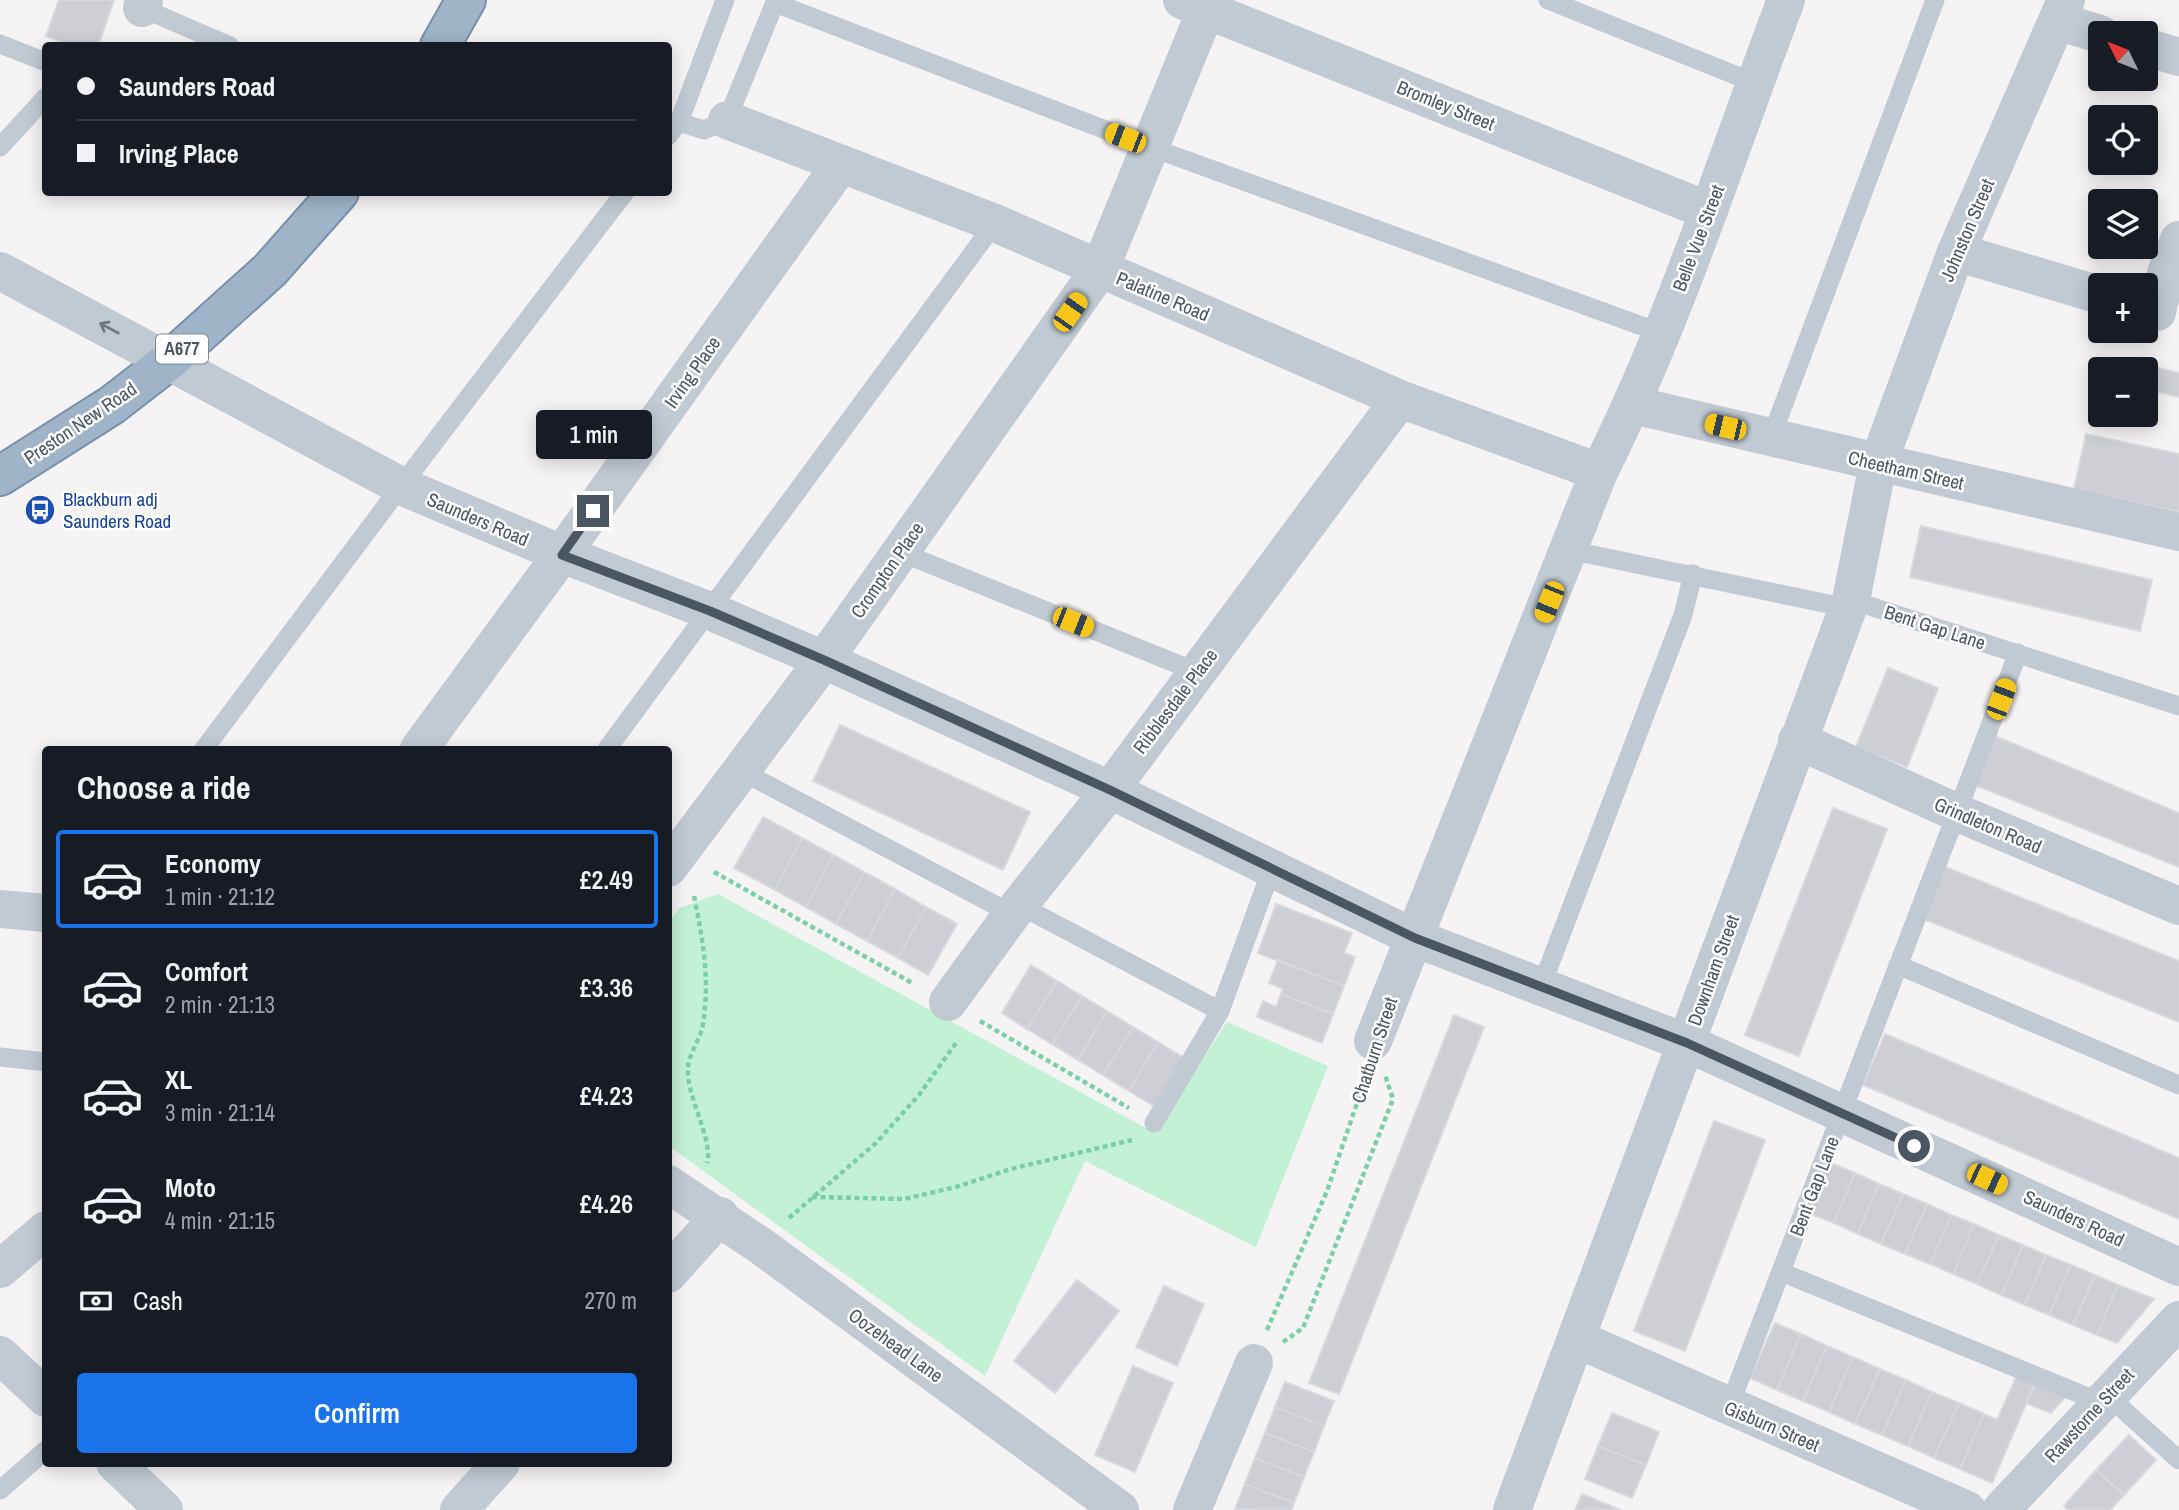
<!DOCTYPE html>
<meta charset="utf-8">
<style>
body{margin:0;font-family:"Archivo Narrow",sans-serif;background:#242831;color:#f1f3f6;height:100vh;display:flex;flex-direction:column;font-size:26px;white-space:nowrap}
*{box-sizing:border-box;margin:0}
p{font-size:23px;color:#9ea1a6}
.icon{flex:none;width:38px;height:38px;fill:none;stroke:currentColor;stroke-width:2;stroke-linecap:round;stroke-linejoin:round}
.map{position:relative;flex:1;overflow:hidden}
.side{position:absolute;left:42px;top:746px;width:630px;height:721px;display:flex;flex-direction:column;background:#171b24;border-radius:7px;box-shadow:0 4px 18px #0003}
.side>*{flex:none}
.banner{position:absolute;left:42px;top:42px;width:630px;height:154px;border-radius:7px;box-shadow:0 4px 18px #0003;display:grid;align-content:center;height:154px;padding:0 35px;background:#171b24}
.needle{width:46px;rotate:313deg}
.buttons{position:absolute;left:2088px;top:21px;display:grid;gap:14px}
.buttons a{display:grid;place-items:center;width:70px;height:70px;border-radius:7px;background:#171b24;box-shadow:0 4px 18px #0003;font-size:35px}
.end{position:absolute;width:32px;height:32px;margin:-16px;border:9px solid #4a5661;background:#fff;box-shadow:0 0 0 4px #fff}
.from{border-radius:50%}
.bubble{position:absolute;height:49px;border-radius:7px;background:#171b24;box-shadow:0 4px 18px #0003;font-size:23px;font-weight:600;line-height:49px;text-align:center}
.car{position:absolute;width:21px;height:42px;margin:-21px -10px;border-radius:9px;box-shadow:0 0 5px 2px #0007;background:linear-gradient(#f5c518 24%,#345 0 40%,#f5c518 0 76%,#345 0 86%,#f5c518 0)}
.banner b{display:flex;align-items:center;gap:24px;height:66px;font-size:26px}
.banner b+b{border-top:2px solid #363941}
.banner i{width:18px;height:18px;background:#f1f3f6}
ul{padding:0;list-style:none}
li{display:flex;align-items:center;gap:21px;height:98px;margin:0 14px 10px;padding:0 21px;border:4px solid transparent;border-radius:7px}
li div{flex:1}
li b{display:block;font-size:26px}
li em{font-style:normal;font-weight:600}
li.current{border-color:#1a73e8}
li>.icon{width:63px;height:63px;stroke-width:1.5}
h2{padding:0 35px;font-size:32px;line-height:84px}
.pay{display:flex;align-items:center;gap:18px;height:77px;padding:0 35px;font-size:26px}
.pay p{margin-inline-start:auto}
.button{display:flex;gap:14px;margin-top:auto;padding:14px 35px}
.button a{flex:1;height:80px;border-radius:7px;background:#1a73e8;color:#fff;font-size:28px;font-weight:600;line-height:80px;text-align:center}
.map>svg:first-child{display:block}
.green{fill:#c3f1d5}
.building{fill:#cdcfd5;stroke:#d7d9de;stroke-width:2}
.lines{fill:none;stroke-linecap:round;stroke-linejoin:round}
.trunk-casing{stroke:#7690ad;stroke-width:42}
.path{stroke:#7ad0a6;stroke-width:4.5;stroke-dasharray:5 3.5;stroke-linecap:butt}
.service{stroke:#c1cad2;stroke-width:19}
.minor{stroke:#c1cad2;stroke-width:38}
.trunk{stroke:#9fb4c9;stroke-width:38}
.oneway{stroke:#6e7983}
.route{stroke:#4a5661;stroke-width:9}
.labels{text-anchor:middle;stroke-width:5;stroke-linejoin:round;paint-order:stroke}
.shield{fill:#fff;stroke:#808990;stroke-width:2}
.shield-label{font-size:18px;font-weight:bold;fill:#4a5661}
.street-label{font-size:19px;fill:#4a5661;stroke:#fff}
.transit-label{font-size:19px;fill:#164399;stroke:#fff;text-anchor:start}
</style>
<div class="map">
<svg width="2179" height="1510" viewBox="0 0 2179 1510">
<rect width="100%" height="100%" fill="#f5f3f3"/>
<path class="green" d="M718 894 1155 1133 1227 1022 1328 1066 1256 1247 1085 1161 985 1376 669 1146V923L679 908Z"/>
<path class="building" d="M59 0H114L98 46H73L46 36Z
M2150 366 2179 373V397L2146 389Z
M2086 434 2179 454V512L2074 489Z
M1921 526 2152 580 2140 631 1910 577Z
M1888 668 1938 688 1907 767 1856 747Z
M840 725 1030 812 1003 870 813 781Z
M1995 736 2179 813V867L1975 785Z
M1833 808 1887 829 1799 1056 1745 1035Z
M763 817 802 838 775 890 734 868Z
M802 838 833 855 806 907 775 890Z
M833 855 864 872 836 924 806 907Z
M1945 867 2179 961V1022L1924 919Z
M864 872 895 889 867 941 836 924Z
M895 889 926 907 898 958 867 941Z
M1276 904 1352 933 1344 953 1355 957 1344 986 1258 953Z
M926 907 957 924 928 975 898 958Z
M1278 960 1344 986 1333 1014 1281 994 1283 989 1269 983Z
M1031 965 1057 981 1027 1029 1002 1013Z
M1057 981 1082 996 1052 1044 1027 1029Z
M1281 994 1333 1014 1322 1043 1257 1017 1263 1001 1276 1007Z
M1082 996 1107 1011 1078 1060 1052 1044Z
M1107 1011 1133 1027 1103 1075 1078 1060Z
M1454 1015 1484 1027 1339 1394 1309 1383Z
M1133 1027 1158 1042 1129 1091 1103 1075Z
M1885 1034 2179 1158V1219L1863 1085Z
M1158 1042 1184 1058 1154 1106 1129 1091Z
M1714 1121 1765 1140 1685 1351 1634 1331Z
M1831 1163 1855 1173 1834 1223 1809 1213Z
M1855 1173 1879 1184 1858 1234 1834 1223Z
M1879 1184 1903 1194 1881 1244 1858 1234Z
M1903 1194 1927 1204 1905 1254 1881 1244Z
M1927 1204 1951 1215 1930 1264 1905 1254Z
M1951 1215 1974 1224 1953 1274 1930 1264Z
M1974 1224 1999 1235 1977 1284 1953 1274Z
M1999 1235 2023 1245 2001 1295 1977 1284Z
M2023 1245 2046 1255 2025 1305 2001 1295Z
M2046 1255 2071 1265 2049 1315 2025 1305Z
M2071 1265 2095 1275 2073 1325 2049 1315Z
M2095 1275 2118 1285 2097 1335 2073 1325Z
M1077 1280 1119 1311 1055 1393 1014 1361Z
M2118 1285 2154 1299 2117 1343 2097 1335Z
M1164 1286 1204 1304 1177 1366 1136 1347Z
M1775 1323 1801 1334 1777 1390 1750 1378Z
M1801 1334 1827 1346 1803 1401 1777 1390Z
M1827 1346 1853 1357 1829 1412 1803 1401Z
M1853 1357 1880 1369 1855 1424 1829 1412Z
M1133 1366 1173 1383 1135 1472 1095 1455Z
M1880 1369 1906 1380 1882 1435 1855 1424Z
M2017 1375 2035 1383 1992 1483 1960 1469 1984 1414 1997 1420Z
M1906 1380 1932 1392 1908 1446 1882 1435Z
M1285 1382 1334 1401 1324 1426 1275 1407Z
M2035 1383 2067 1395 2051 1413 2026 1403Z
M1932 1392 1959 1403 1934 1458 1908 1446Z
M1959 1403 1984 1414 1960 1469 1934 1458Z
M1275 1407 1324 1426 1314 1452 1265 1433Z
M1612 1413 1659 1432 1646 1465 1598 1446Z
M1265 1433 1314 1452 1304 1477 1255 1458Z
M2129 1435 2156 1460 2124 1495 2096 1470Z
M1598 1446 1646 1465 1632 1498 1585 1479Z
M1255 1458 1304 1477 1294 1503 1245 1484Z
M2096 1470 2124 1495 2110 1510H2068L2064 1506Z
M1245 1484 1294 1503 1291 1510 1235 1509Z
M1582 1494 1620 1510H1575Z"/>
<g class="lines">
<g class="trunk-casing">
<path id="trunk" d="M440 46 466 0
M0 476 112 405 170 360 270 270 339 192"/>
</g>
<path class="path" d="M714 872 914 984
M694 896C703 941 710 978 703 1024 701 1039 688 1054 688 1069 686 1095 714 1142 707 1163
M980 1021 1129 1108
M812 1197 904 1199 956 1187 1011 1169 1132 1140
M789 1218 876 1143 919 1095 958 1040
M1267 1330 1327 1191 1366 1077
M1283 1342 1303 1328 1393 1099 1385 1075"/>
<path class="service" d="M1548 0 1755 83
M775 3 1150 147 1661 333
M142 8 230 46
M0 44 46 62
M679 122 704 130 727 120 776 0
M668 136 679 122 725 0
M0 147 46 97
M1771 438 1935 0
M1569 550 1848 608
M900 552 1197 672
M1851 600 2179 706
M204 749 401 486 625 192
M607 749 995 223
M741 771 1012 914
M1019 905 1220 1011
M1898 965 2179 1085
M1541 987 1683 615 1693 574
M0 1057 46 1062
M1154 1123 1220 1011 1272 868
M1781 1272 2100 1402
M2107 1395 2179 1460
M1729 1407 2018 653
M0 1490 46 1450"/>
<path class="minor" d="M1182 0 1709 211
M142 8 144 0
M2057 21 2100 34
M2146 47 2179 57
M727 120 995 223 1400 399 1599 472
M1956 252 2100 295
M0 271 401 486 562 554 710 611 824 660 1110 790 1415 938 1687 1043 2179 1267
M2157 312 2166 273 2179 240
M1633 405 2179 532
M1797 740 1958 813 2179 906
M419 749 562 554 841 164
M668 868 824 660 1100 269 1210 0
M0 909 46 913
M948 1002 1012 914 1110 790 1400 399
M1373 1041 1599 472C1675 321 1726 158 1786 0
M668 1184 761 1246 1120 1510
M0 1269 46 1230
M668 1274 720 1216
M1577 1339 1967 1510
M0 1355 46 1398
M115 1463 164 1510
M459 1510 501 1463
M1192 1510 1254 1363
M1512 1510 1851 600 1878 464 1956 252 2066 0
M2001 1510 2179 1320"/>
<use href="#trunk" class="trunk"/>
</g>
<defs><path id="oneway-shaft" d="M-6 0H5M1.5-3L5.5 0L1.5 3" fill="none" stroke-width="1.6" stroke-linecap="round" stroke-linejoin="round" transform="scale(1.75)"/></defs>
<use class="oneway" href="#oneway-shaft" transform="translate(109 328) rotate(-152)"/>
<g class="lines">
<path class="route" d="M593 511 562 555 710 611 824 660 1110 790 1415 938 1687 1043 1914 1146"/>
</g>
<defs>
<g id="bus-disc" transform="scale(1.575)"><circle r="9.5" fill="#1a4fb4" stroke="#fff"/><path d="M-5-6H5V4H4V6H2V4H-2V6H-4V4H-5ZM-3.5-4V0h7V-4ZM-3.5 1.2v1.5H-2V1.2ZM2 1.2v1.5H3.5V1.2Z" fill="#fff"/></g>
</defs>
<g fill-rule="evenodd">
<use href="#bus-disc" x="40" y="510"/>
</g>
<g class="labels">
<rect class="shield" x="156" y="334.5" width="52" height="29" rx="5"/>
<g class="shield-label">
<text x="182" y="355">A677</text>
</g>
<g class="street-label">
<text transform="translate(1446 105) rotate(22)" y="7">Bromley Street</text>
<text transform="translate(1967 230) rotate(-67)" y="7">Johnston Street</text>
<text transform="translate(1698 238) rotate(-69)" y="7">Belle Vue Street</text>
<text transform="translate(1163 296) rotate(23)" y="7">Palatine Road</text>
<text transform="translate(692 372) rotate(-55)" y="7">Irving Place</text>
<text transform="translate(80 423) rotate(-34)" y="7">Preston New Road</text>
<text transform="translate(1906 470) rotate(13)" y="7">Cheetham Street</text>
<text transform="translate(478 519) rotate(23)" y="7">Saunders Road</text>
<text transform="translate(887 570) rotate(-55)" y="7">Crompton Place</text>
<text transform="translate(1935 627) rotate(18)" y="7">Bent Gap Lane</text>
<text transform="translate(1175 701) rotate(-53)" y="7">Ribblesdale Place</text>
<text transform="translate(1988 825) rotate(23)" y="7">Grindleton Road</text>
<text transform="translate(1713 970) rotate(-70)" y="7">Downham Street</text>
<text transform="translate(1374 1050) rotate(-72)" y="7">Chatburn Street</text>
<text transform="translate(1814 1186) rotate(-69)" y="7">Bent Gap Lane</text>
<text transform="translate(2074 1218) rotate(25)" y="7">Saunders Road</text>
<text transform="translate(896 1345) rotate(36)" y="7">Oozehead Lane</text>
<text transform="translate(2089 1415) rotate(-47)" y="7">Rawstorne Street</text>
<text transform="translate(1772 1426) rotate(23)" y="7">Gisburn Street</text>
</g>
<g class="transit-label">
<text x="63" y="506">Blackburn adj<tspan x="63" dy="22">Saunders Road</tspan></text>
</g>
</g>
</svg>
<div class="buttons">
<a><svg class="needle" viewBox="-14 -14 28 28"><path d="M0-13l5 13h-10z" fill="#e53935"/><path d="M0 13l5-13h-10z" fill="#9ea1a6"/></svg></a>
<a><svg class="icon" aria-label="locate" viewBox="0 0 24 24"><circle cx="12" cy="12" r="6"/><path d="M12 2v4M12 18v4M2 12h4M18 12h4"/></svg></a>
<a><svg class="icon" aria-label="layers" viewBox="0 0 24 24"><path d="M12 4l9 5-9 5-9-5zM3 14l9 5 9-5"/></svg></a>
<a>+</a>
<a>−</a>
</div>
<i class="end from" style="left:1914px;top:1146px"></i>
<i class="end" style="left:593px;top:511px"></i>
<div class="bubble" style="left:536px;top:410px;width:116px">1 min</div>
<i class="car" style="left:1125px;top:138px;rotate:291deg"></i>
<i class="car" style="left:1070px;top:312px;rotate:35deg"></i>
<i class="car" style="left:1725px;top:427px;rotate:283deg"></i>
<i class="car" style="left:1549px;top:602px;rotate:202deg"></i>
<i class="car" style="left:1073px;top:622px;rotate:112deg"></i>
<i class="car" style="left:2001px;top:699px;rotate:21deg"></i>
<i class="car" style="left:1987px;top:1179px;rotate:115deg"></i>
<div class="banner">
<b><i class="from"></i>Saunders Road</b>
<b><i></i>Irving Place</b>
</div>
<section class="side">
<h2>Choose a ride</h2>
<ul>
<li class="current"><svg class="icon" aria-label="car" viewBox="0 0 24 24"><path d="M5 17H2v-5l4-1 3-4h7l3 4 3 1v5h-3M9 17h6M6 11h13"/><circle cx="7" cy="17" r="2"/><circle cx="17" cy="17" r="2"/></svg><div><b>Economy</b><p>1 min · 21:12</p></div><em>£2.49</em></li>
<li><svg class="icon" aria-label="car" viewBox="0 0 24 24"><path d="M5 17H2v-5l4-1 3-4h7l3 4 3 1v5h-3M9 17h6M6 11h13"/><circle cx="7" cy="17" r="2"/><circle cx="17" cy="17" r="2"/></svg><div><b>Comfort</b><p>2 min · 21:13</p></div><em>£3.36</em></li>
<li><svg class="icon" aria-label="car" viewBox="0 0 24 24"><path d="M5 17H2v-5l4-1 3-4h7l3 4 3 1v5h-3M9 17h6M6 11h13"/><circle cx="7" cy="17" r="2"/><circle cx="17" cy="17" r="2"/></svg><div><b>XL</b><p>3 min · 21:14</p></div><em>£4.23</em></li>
<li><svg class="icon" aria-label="car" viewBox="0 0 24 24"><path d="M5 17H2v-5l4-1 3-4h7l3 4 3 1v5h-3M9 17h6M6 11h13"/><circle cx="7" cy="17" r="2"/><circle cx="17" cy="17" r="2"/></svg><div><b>Moto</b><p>4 min · 21:15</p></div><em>£4.26</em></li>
</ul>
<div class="pay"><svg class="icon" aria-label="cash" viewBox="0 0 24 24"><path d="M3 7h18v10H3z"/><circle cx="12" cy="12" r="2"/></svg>Cash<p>270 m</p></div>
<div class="button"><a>Confirm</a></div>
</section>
</div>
